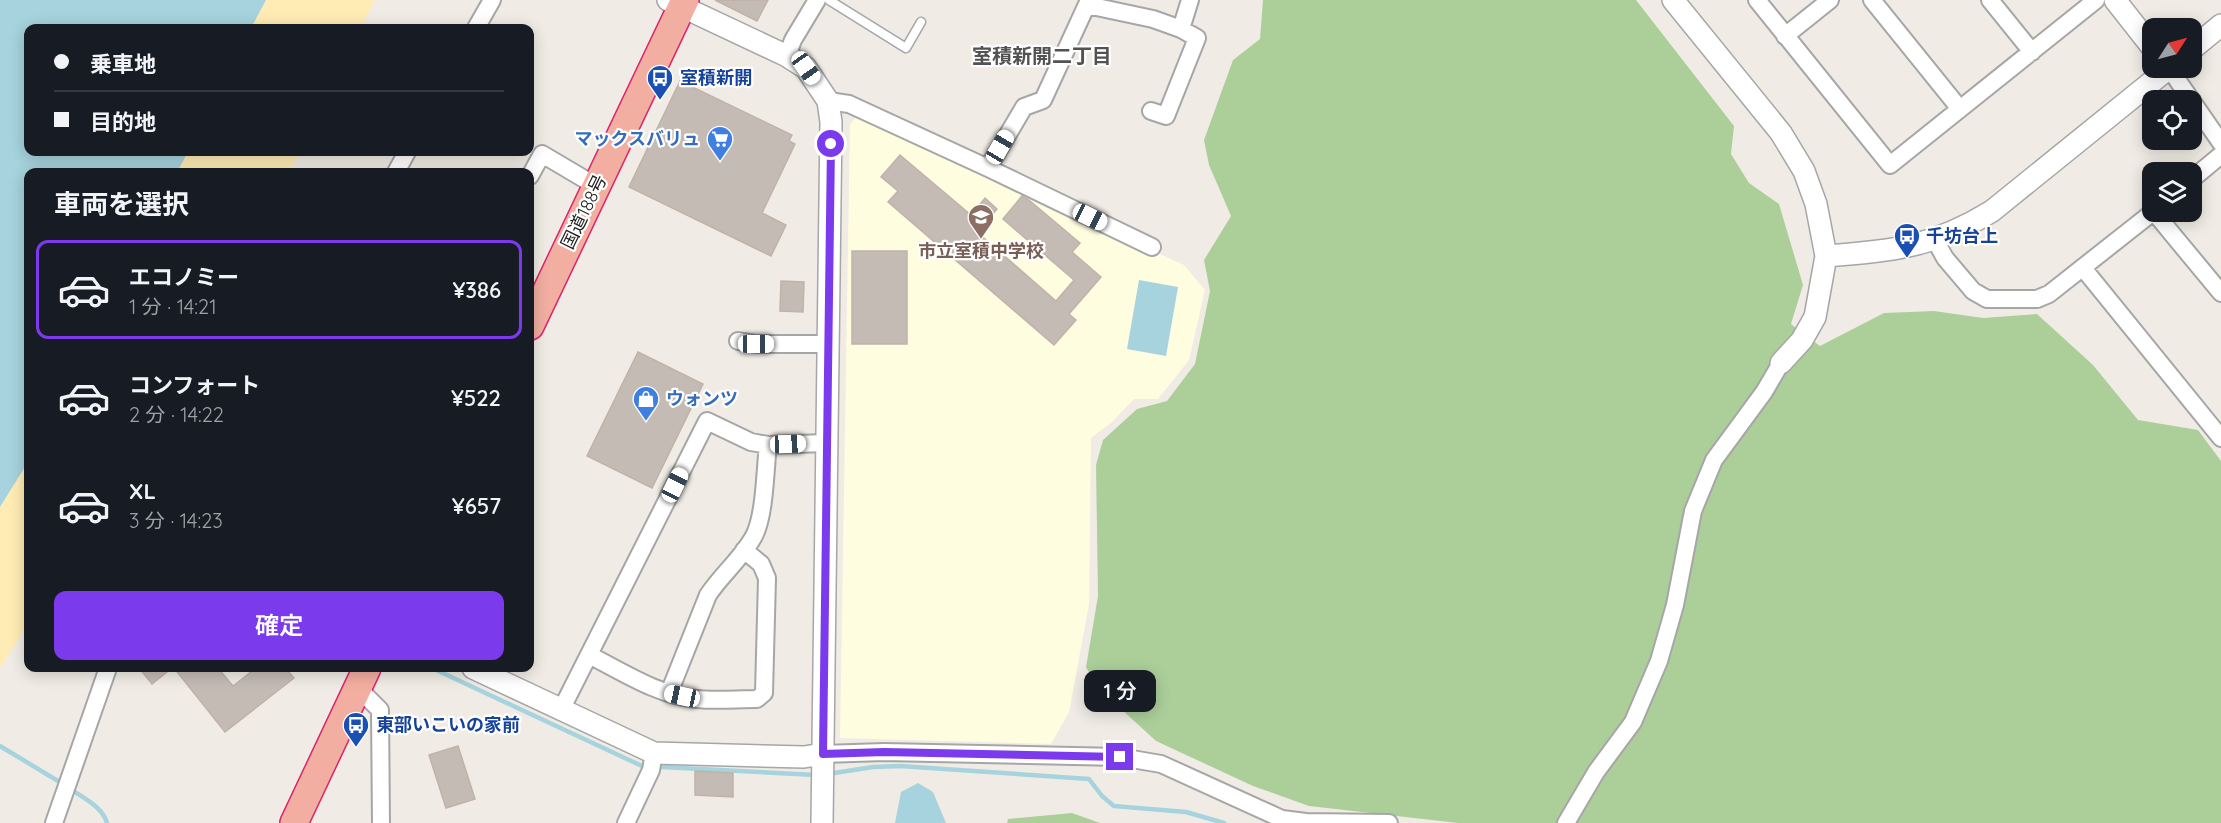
<!DOCTYPE html>
<html lang="ja">
<meta charset="utf-8">
<style>
body{margin:0;font-family:Quicksand,"Noto Sans JP",sans-serif;background:#20242c;color:#f1f3f6;height:100vh;display:flex;flex-direction:column;font-size:22px;white-space:nowrap}
*{box-sizing:border-box;margin:0}
p{font-size:20px;color:#9ea1a6}
.icon{flex:none;width:33px;height:33px;fill:none;stroke:currentColor;stroke-width:2;stroke-linecap:round;stroke-linejoin:round}
.map{position:relative;flex:1;overflow:hidden}
.drawer{position:absolute;left:24px;top:168px;width:510px;height:504px;display:flex;flex-direction:column;background:#171b24;border-radius:12px;box-shadow:0 3px 15px #0003}
.drawer>*{flex:none}
.banner{position:absolute;left:24px;top:24px;width:510px;height:132px;border-radius:12px;box-shadow:0 3px 15px #0003;display:grid;align-content:center;height:132px;padding:0 30px;background:#171b24}
.needle{width:39px;rotate:54deg}
.fabs{position:absolute;left:2142px;top:18px;display:grid;gap:12px}
.fabs a{display:grid;place-items:center;width:60px;height:60px;border-radius:12px;background:#171b24;box-shadow:0 3px 15px #0003;font-size:30px}
.end{position:absolute;width:27px;height:27px;margin:-14px;border:8px solid #7c3aed;background:#fff;box-shadow:0 0 0 3px #fff}
.from{border-radius:50%}
.bubble{position:absolute;height:42px;border-radius:12px;background:#171b24;box-shadow:0 3px 15px #0003;font-size:20px;font-weight:600;line-height:42px;text-align:center}
.car{position:absolute;width:18px;height:36px;margin:-18px -9px;border-radius:8px;box-shadow:0 0 4px 2px #0007;background:linear-gradient(#fff 24%,#345 0 40%,#fff 0 76%,#345 0 86%,#fff 0)}
.banner b{display:flex;align-items:center;gap:21px;height:57px;font-size:22px}
.banner b+b{border-top:2px solid #363941}
.banner i{width:15px;height:15px;background:#f1f3f6}
ul{padding:0;list-style:none}
li{display:flex;align-items:center;gap:18px;height:99px;margin:0 12px 9px;padding:0 18px;border:3px solid transparent;border-radius:12px}
li div{flex:1}
li b{display:block;font-size:22px}
li em{font-style:normal;font-weight:600}
li.current{border-color:#7c3aed}
li>.icon{width:54px;height:54px;stroke-width:1.5}
h2{padding:0 30px;font-size:27px;line-height:72px}
.cta{display:flex;gap:12px;margin-top:auto;padding:12px 30px}
.cta a{flex:1;height:69px;border-radius:12px;background:#7c3aed;color:#fff;font-size:24px;font-weight:600;line-height:69px;text-align:center}
.map>svg:first-child{display:block}
.education{fill:#fffddf}
.forest{fill:#accf9a}
.sand{fill:#ffecb4}
.water{fill:#a6d3dd}
.lines{fill:none;stroke-linecap:round;stroke-linejoin:round}
.stream{stroke:#a6d3dd;stroke-width:4.5}
.building{fill:#c5bbb5;stroke:#c1b2a8;stroke-width:1.5}
.service-casing{stroke:#a6a6a6;stroke-width:11}
.minor-casing{stroke:#a6a6a6;stroke-width:20}
.tertiary-casing{stroke:#a6a6a6;stroke-width:24}
.trunk-casing{stroke:#db256d;stroke-width:30}
.service{stroke:#fff;stroke-width:8}
.minor{stroke:#fff;stroke-width:16}
.tertiary{stroke:#fff;stroke-width:21}
.trunk{stroke:#f2aea1;stroke-width:27}
.route{stroke:#7c3aed;stroke-width:8}
.labels{text-anchor:middle;stroke-width:4.5;stroke-linejoin:round;paint-order:stroke}
.transit-label{font-size:18px;font-weight:bold;fill:#164399;stroke:#fff;text-anchor:start}
.shop-label{font-size:18px;font-weight:bold;fill:#366cbe;stroke:#fff;text-anchor:end}
.street-label{font-size:18px;fill:#1f1f1f;stroke:#fff}
.education-label{font-size:18px;font-weight:bold;fill:#785e54;stroke:#fff}
.neighbourhood-label{font-size:20px;font-weight:bold;fill:#525252;stroke:#fff}
</style>
<div class="map">
<svg width="2221" height="823" viewBox="0 0 2221 823">
<rect width="100%" height="100%" fill="#f0ece5"/>
<path class="education" d="M857 116 1184 265 1205 290 1189 360 1158 399H1134L1112 422 1091 438 1089 604 1069 712 1051 744 840 738 850 125Z"/>
<path class="forest" d="M1263 0H1636L1734 126 1731 154 1749 183 1779 204 1803 285 1791 324 1820 346 1884 313 1934 311 1983 318 2037 314 2093 365 2138 420 2198 430 2221 461V823H1458L1309 806 1253 786 1156 741 1097 687 1086 667 1098 596 1096 465 1103 440 1137 409 1167 401 1195 364 1210 291 1204 260 1231 216 1209 165 1204 140 1233 60 1260 39Z
M1072 813 1100 823H1007L1008 819Z"/>
<path class="sand" d="M266 0H375L361 28H251Z
M188 152H300L290 172H177Z
M28 462V624L0 668V507Z"/>
<path class="water" d="M0 0H266L251 28H28V152H188L177 172H28V462L0 507Z
M1139 280 1178 287 1166 356 1127 349Z
M918 783 933 792 946 823H895L901 792Z"/>
<g class="lines">
<path class="stream" d="M432 668 642 766 816 775
M0 746 63 784
M828 774 873 767 900 766 1089 779 1102 796 1114 806 1186 812 1224 823
M70 789C82 797 103 807 107 823"/>
</g>
<path class="building" d="M715 0H768L757 21Z
M680 81 792 135 789 141 795 144 762 213 786 225 771 256 629 187Z
M900 155 971 215 985 198 997 209 977 232 1056 301 1074 280 1003 219 1022 196 1029 200 1080 243 1072 252 1101 277 1069 314 1076 320 1054 345 888 202 898 191 881 177Z
M852 251H907V344H852Z
M781 281 804 282 803 312 780 311Z
M638 352 703 384 652 488 587 456Z
M139 668H172L152 684Z
M174 668H218L233 686 256 668H285L294 678 225 732Z
M458 746 475 799 446 808 429 755Z
M695 771 733 773V797L695 795Z"/>
<g class="lines">
<g class="service-casing">
<path id="service" d="M829 0 906 48 921 22"/>
</g>
<g class="minor-casing">
<path id="minor" d="M1757 0 1890 165 2096 0
M1872 0 1960 109
M1990 0 2032 52
M1087 5 1153 19 1181 29 1197 38 1166 116 1151 111
M476 28 492 0
M1181 29 1190 0
M1785 36 1830 0
M787 56 793 40 817 0
M2169 68 2221 143
M828 101 849 104 988 168 1152 247
M988 168 1024 107 1043 100 1089 0
M396 172 407 152
M530 176 542 154 596 186
M2192 179 2221 155
M2154 212 2221 293
M1935 240 1945 258 1973 291 1987 299H2037L2049 294 2153 212
M2083 268 2221 438
M738 341 756 344H828
M589 655C623 672 657 695 696 699 716 701 737 699 757 699L764 693 767 578 761 564 744 550
M358 688 380 710 381 823
M669 693 708 595C722 574 742 558 754 536 765 515 765 470 768 445
M562 708 707 421 751 442 768 445 826 443
M823 754 884 752 1120 757 1161 764 1282 819 1306 822 1389 823
M54 823 108 668
M626 823 651 770 654 753
M1566 823 1596 772 1633 722 1659 661 1675 605 1693 511 1714 460 1764 392 1781 363"/>
</g>
<g class="tertiary-casing">
<path id="tertiary" d="M668 0 787 56 806 68 828 101 831 122 822 823
M1673 0 1781 133 1804 171 1816 204 1826 256 1815 317 1802 340 1781 363
M2115 0 2152 47
M2192 49 2221 25
M1826 256C1893 251 1934 247 1992 211L2169 68
M473 668 654 753 804 757 823 754"/>
</g>
<g class="trunk-casing">
<path id="trunk" d="M530 326 685 0
M294 823 367 668"/>
</g>
<use href="#service" class="service"/>
<use href="#minor" class="minor"/>
<use href="#tertiary" class="tertiary"/>
<use href="#trunk" class="trunk"/>
</g>
<g class="lines">
<path class="route" d="M831 144 823 754 884 752 1120 757"/>
</g>
<defs>
<g id="bus-pin" transform="scale(1.35)"><path d="M0 17L-7.5 6A9.5 9.5 0 1 1 7.5 6Z" fill="#1a4fb4" stroke="#fff"/><path d="M-5-6H5V4H4V6H2V4H-2V6H-4V4H-5ZM-3.5-4V0h7V-4ZM-3.5 1.2v1.5H-2V1.2ZM2 1.2v1.5H3.5V1.2Z" fill="#fff"/></g>
<g id="supermarket-pin" transform="scale(1.35)"><path d="M0 17L-7.5 6A9.5 9.5 0 1 1 7.5 6Z" fill="#3f7fe0" stroke="#fff"/><path d="M-6-5.5h2.5l.6 2H6L4.5 2H-2.5L-4.4-4H-6ZM-1.5 3.2a1.3 1.3 0 1 0 .1 0ZM3 3.2a1.3 1.3 0 1 0 .1 0Z" fill="#fff"/></g>
<g id="school-pin" transform="scale(1.35)"><path d="M0 17L-7.5 6A9.5 9.5 0 1 1 7.5 6Z" fill="#8d6e63" stroke="#fff"/><path d="M0-5L7-2L0 1L-7-2ZM-4 1L0 2.5L4 1V4Q0 6-4 4Z" fill="#fff"/></g>
<g id="shop-pin" transform="scale(1.35)"><path d="M0 17L-7.5 6A9.5 9.5 0 1 1 7.5 6Z" fill="#3f7fe0" stroke="#fff"/><path d="M-5-2.5h2.3a2.7 3.5 0 0 1 5.4 0H5L5.5 6h-11ZM-1.5-2.5h3a1.5 2.3 0 0 0-3 0Z" fill="#fff"/></g>
</defs>
<g fill-rule="evenodd">
<use href="#bus-pin" x="660" y="78"/>
<use href="#supermarket-pin" x="720" y="139"/>
<use href="#school-pin" x="981" y="217"/>
<use href="#bus-pin" x="1907" y="236"/>
<use href="#shop-pin" x="646" y="399"/>
<use href="#bus-pin" x="356" y="725"/>
</g>
<g class="labels">
<g class="transit-label">
<text x="680" y="84">室積新開</text>
<text x="1926" y="242">千坊台上</text>
<text x="376" y="731">東部いこいの家前</text>
</g>
<g class="shop-label">
<text x="700" y="145">マックスバリュ</text>
<text x="666" y="405" text-anchor="start">ウォンツ</text>
</g>
<g class="street-label">
<text transform="translate(584 212) rotate(-64)" y="6">国道188号</text>
</g>
<g class="education-label">
<text x="981" y="257">市立室積中学校</text>
</g>
<g class="neighbourhood-label">
<text x="1042" y="63">室積新開二丁目</text>
</g>
</g>
</svg>
<div class="fabs">
<a><svg class="needle" viewBox="-14 -14 28 28"><path d="M0-13l5 13h-10z" fill="#e53935"/><path d="M0 13l5-13h-10z" fill="#9ea1a6"/></svg></a>
<a><svg class="icon" aria-label="locate" viewBox="0 0 24 24"><circle cx="12" cy="12" r="6"/><path d="M12 2v4M12 18v4M2 12h4M18 12h4"/></svg></a>
<a><svg class="icon" aria-label="layers" viewBox="0 0 24 24"><path d="M12 4l9 5-9 5-9-5zM3 14l9 5 9-5"/></svg></a>
</div>
<i class="end from" style="left:831px;top:144px"></i>
<i class="end" style="left:1120px;top:757px"></i>
<div class="bubble" style="left:1084px;top:670px;width:72px">1 分</div>
<i class="car" style="left:806px;top:68px;rotate:145deg"></i>
<i class="car" style="left:1000px;top:147px;rotate:30deg"></i>
<i class="car" style="left:1090px;top:217px;rotate:116deg"></i>
<i class="car" style="left:756px;top:344px;rotate:90deg"></i>
<i class="car" style="left:788px;top:444px;rotate:88deg"></i>
<i class="car" style="left:675px;top:485px;rotate:26deg"></i>
<i class="car" style="left:682px;top:696px;rotate:282deg"></i>
<div class="banner">
<b><i class="from"></i>乗車地</b>
<b><i></i>目的地</b>
</div>
<section class="drawer">
<h2>車両を選択</h2>
<ul>
<li class="current"><svg class="icon" aria-label="car" viewBox="0 0 24 24"><path d="M5 17H2v-5l4-1 3-4h7l3 4 3 1v5h-3M9 17h6M6 11h13"/><circle cx="7" cy="17" r="2"/><circle cx="17" cy="17" r="2"/></svg><div><b>エコノミー</b><p>1 分 · 14:21</p></div><em>¥386</em></li>
<li><svg class="icon" aria-label="car" viewBox="0 0 24 24"><path d="M5 17H2v-5l4-1 3-4h7l3 4 3 1v5h-3M9 17h6M6 11h13"/><circle cx="7" cy="17" r="2"/><circle cx="17" cy="17" r="2"/></svg><div><b>コンフォート</b><p>2 分 · 14:22</p></div><em>¥522</em></li>
<li><svg class="icon" aria-label="car" viewBox="0 0 24 24"><path d="M5 17H2v-5l4-1 3-4h7l3 4 3 1v5h-3M9 17h6M6 11h13"/><circle cx="7" cy="17" r="2"/><circle cx="17" cy="17" r="2"/></svg><div><b>XL</b><p>3 分 · 14:23</p></div><em>¥657</em></li>
</ul>
<div class="cta"><a>確定</a></div>
</section>
</div>
